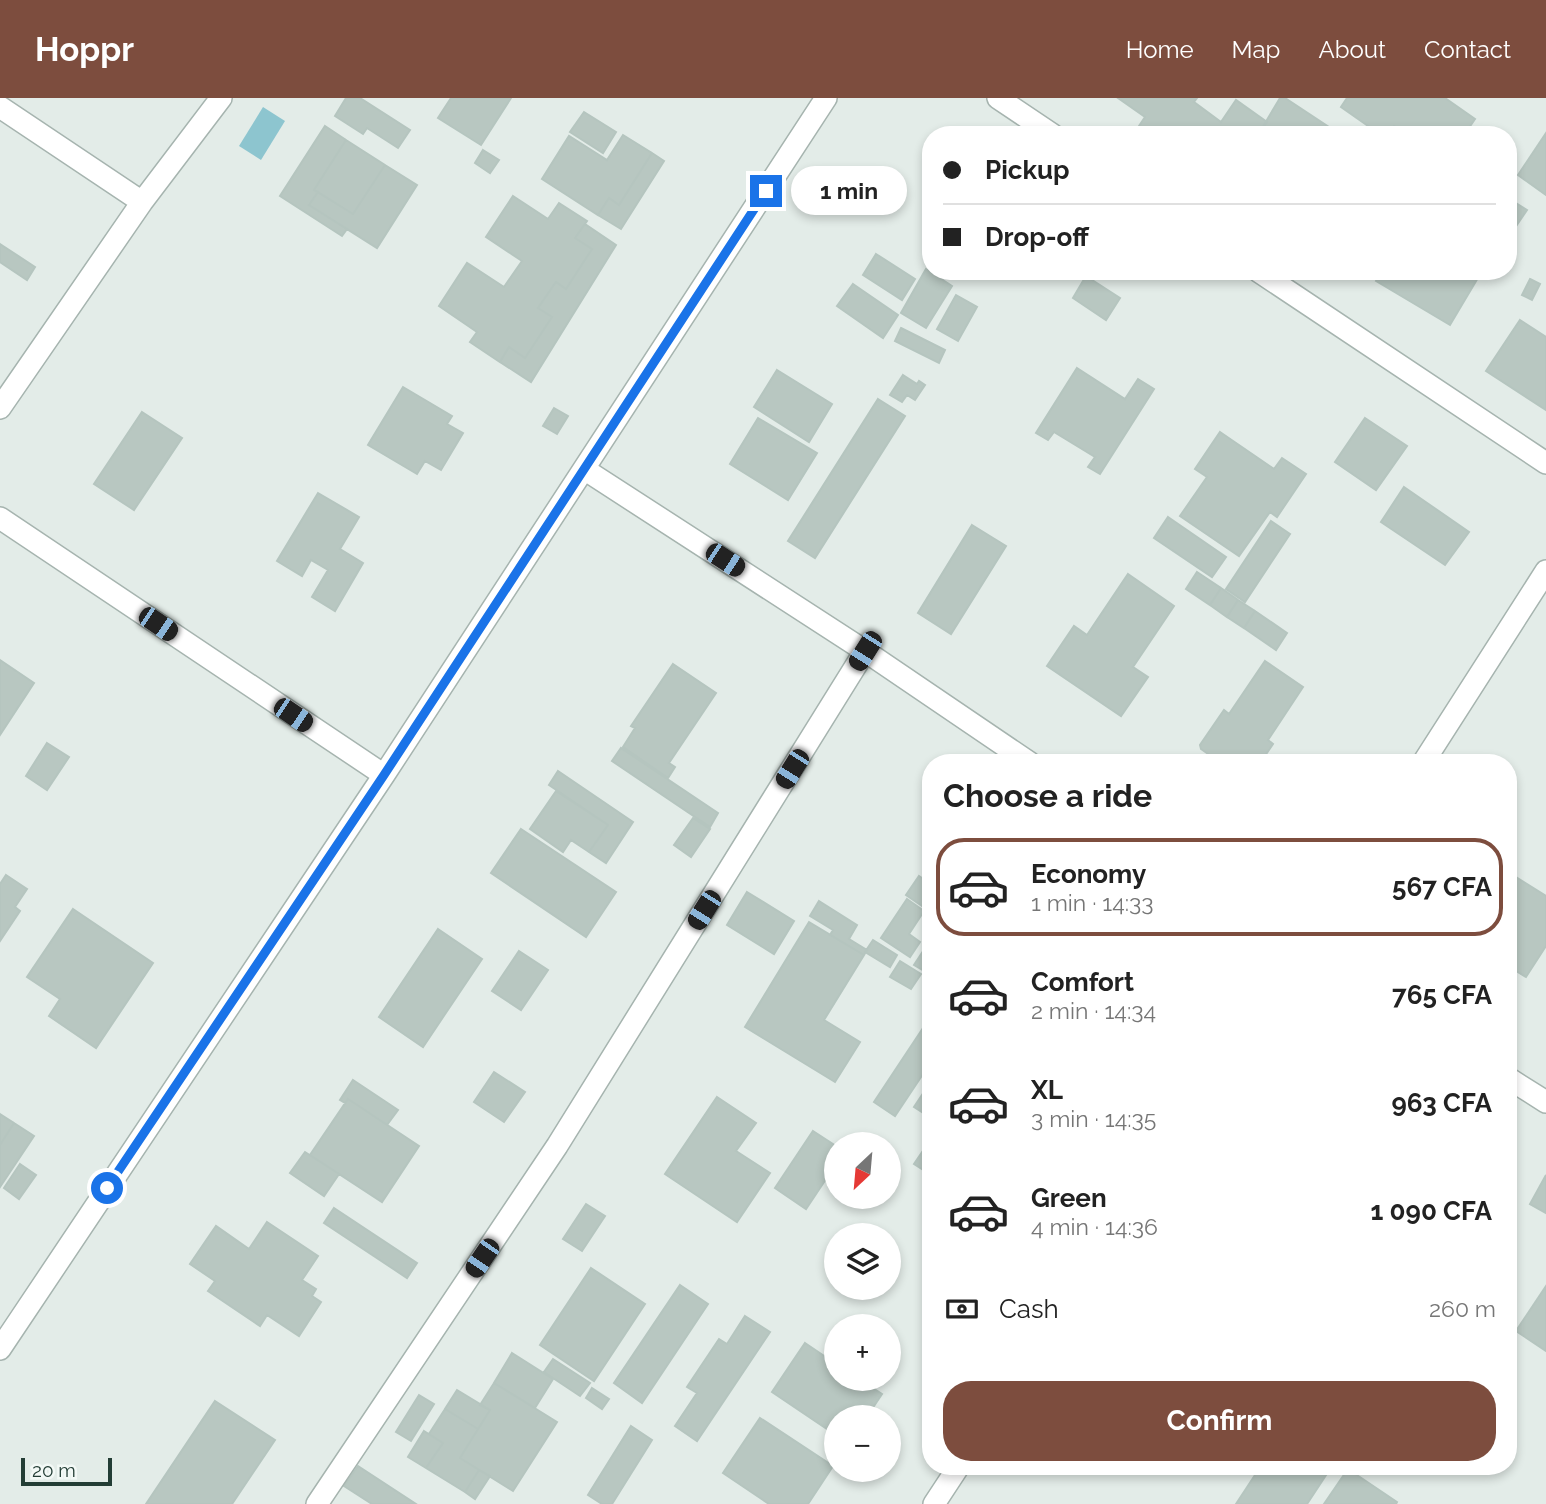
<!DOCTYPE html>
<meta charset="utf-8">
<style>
body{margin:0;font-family:Raleway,sans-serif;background:#f2f2f2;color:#222;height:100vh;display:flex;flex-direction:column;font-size:26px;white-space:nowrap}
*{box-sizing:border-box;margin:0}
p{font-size:23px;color:#767676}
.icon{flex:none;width:38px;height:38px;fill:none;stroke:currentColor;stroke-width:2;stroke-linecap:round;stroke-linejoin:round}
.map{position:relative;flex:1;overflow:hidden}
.sheet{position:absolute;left:922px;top:656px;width:595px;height:721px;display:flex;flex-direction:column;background:#fff;border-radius:28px;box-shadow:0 4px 10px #0003}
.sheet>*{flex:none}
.banner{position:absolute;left:922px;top:28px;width:595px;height:154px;border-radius:28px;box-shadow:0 4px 10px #0003;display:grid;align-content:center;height:154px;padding:0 21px;background:#fff}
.needle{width:46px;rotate:206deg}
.controls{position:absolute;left:824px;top:1034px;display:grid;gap:14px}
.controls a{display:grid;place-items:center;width:77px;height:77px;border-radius:50%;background:#fff;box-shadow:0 4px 10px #0003;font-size:35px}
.scale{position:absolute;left:21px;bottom:18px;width:91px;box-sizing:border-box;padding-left:7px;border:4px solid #233d35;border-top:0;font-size:19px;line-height:24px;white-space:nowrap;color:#233d35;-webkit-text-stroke:5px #f3f9f6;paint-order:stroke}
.end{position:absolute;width:32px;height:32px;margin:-16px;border:9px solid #1a73e8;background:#fff;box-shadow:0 0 0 4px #fff}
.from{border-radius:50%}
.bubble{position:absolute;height:49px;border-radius:24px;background:#fff;box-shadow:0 4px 10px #0003;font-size:23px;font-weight:700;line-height:49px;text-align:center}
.car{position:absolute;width:21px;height:42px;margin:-21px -10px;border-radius:9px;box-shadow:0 0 5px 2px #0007;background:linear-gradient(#222 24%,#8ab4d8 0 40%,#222 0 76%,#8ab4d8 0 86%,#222 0)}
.banner b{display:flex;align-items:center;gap:24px;height:66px;font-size:26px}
.banner b+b{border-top:2px solid #e0e0e0}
.banner i{width:18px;height:18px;background:#222}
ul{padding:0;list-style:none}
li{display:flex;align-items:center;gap:21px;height:98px;margin:0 14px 10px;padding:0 7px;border:4px solid transparent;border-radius:28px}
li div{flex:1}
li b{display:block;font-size:26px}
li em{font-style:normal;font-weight:700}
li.active{border-color:#7d4d3e}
li>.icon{width:63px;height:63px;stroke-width:1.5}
h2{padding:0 21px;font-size:32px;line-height:84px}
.pay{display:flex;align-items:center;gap:18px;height:77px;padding:0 21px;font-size:26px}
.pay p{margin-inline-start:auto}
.button{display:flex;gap:14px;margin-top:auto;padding:14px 21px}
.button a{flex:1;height:80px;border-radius:28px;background:#7d4d3e;color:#fff;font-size:28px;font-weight:700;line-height:80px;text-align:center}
header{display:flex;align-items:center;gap:42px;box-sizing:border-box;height:98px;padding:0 35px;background:#7d4d3e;color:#fff}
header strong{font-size:33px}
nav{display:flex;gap:38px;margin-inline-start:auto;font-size:24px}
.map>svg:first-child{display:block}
.water{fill:#8dc5cf}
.building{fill:#b8c7c1;stroke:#b5c5bf;stroke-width:2}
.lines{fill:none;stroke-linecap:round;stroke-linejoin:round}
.minor-casing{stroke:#a6b4af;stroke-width:24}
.minor{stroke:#fff;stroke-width:21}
.route{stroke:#1a73e8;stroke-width:9}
</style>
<header>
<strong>Hoppr</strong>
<nav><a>Home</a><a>Map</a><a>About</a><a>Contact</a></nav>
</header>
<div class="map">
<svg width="1546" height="1406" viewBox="0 0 1546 1406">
<rect width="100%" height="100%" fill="#e3ece8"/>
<path class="water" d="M263 9 285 23 261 62 239 48Z"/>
<path class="building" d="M346 0H360L410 32 398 50 367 30 363 36 335 18Z
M451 0H511L481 47 438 20Z
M1118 0H1197L1194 4 1221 24 1236 2 1267 24 1258 37H1168L1164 34 1162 37H1150L1139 28 1145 19Z
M1280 0H1285L1341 37H1258Z
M1347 0H1445L1475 21 1464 37H1407L1394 28 1388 37H1381L1341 9Z
M584 14 616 34 603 55 570 34Z
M325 28 346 42 314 92 318 94 309 107 347 131 342 138 280 98Z
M1546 35V97L1518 77Z
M623 37 652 55 619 107 609 100 598 117 542 81 569 38 607 62Z
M346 42 385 67 353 116 314 92Z
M483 52 499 62 490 75 475 65Z
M652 55 664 63 621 131 598 117 609 100 619 107Z
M385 67 417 87 377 150 309 107 318 94 353 116Z
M513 98 548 121 559 105 587 123 575 140 592 151 566 191 556 184 538 210 552 219 525 260 509 249 500 264 470 244 477 234 439 208 467 165 504 189 522 163 486 139Z
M1508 100 1527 112 1508 140Z
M585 126 616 147 531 284 500 264 509 249 525 260 552 219 538 210 556 184 566 191 592 151 575 140Z
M0 146 35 169 27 182 0 164Z
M876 156 915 181 902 202 863 177Z
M926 171 952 188 926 230 901 215Z
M1382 173H1482L1450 227 1376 183Z
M1086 178 1120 200 1106 222 1073 200Z
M1530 181 1540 186 1532 202 1522 197Z
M853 186 898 217 883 240 837 208Z
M956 197 977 209 958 243 937 231Z
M1520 222 1546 239V312L1486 273Z
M901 230 945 252 939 265 895 243Z
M1077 270 1125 301 1138 281 1154 291 1100 376 1088 369 1095 359 1054 334 1048 342 1036 335Z
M777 272 832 306 809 344 754 309Z
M903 277 917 286 919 283 925 287 915 302 907 297 902 304 890 297Z
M403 289 452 318 447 326 463 335 441 372 425 363 417 376 368 347Z
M878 301 905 318 815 460 788 443Z
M554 310 568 318 557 336 543 328Z
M142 314 182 340 134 412 94 386Z
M758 320 817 355 788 402 730 366Z
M1365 320 1407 348 1376 392 1335 364Z
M1220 334 1274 371 1282 360 1306 376 1277 419 1270 414 1239 458 1180 418 1207 379 1195 371Z
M1404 389 1469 434 1445 467 1381 424Z
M318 395 359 419 340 451 363 465 335 513 312 499 328 472 311 462 302 478 277 463Z
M1168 419 1226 459 1212 479 1154 440Z
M1271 423 1290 436 1245 504 1226 491Z
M972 427 1006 448 951 536 918 515Z
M1197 474 1221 490 1210 507 1186 491Z
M1128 476 1174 508 1133 569 1148 579 1121 618 1047 568 1074 528 1087 537Z
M1221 490 1238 502 1227 519 1210 507Z
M1238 502 1255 513 1244 530 1227 519Z
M1255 513 1287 535 1276 552 1244 530Z
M0 562 34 585 0 637Z
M1265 563 1303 589 1268 642 1273 646 1260 665H1221L1201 651 1200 647 1224 612 1229 616Z
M673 566 716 595 669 665 675 669 668 680 623 649 635 630 631 628Z
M47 645 69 659 47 692 26 678Z
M621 650 718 715 710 729 612 663Z
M558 673 633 724 606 765 589 754 608 727 549 687Z
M556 693 608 727 589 754 571 742 563 754 530 731Z
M693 720 710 731 691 759 674 747Z
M521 731 616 794 586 839 491 775Z
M1508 774 1546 798V848L1526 879 1508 868Z
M6 777 27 791 15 809 20 813 0 843V786Z
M919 778 931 786V814L906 797Z
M747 794 794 823 774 856 727 827Z
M907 801 924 813 909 836 920 844 910 859 881 840Z
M819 803 857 827 849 841 867 852 864 857 830 837 833 832 810 818Z
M73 811 153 865 96 950 49 918 60 901 27 879Z
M809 824 864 857 824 922 860 944 835 984 745 929Z
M438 831 482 861 423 949 379 919Z
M931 841V877L914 867Z
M873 842 897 857 890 869 865 854Z
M519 853 548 872 521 912 492 893Z
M900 863 921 876 911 891 890 879Z
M931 918V964L895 1018 874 1004Z
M494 974 525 994 504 1024 474 1004Z
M353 982 398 1012 387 1027 348 1001 345 1005 340 1002Z
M924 994 931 999V1020L914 1009Z
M717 999 756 1025 736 1053 770 1075 737 1124 665 1076Z
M348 1001 419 1048 382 1104 310 1057Z
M0 1016 14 1025 0 1047Z
M14 1025 34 1038 0 1089V1047Z
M813 1033 836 1048V1066L806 1111 775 1090Z
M931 1041V1077L914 1066Z
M305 1054 339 1076 324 1098 290 1075Z
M20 1066 36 1077 19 1101 4 1090Z
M1546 1077V1115L1530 1106Z
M586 1106 605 1118 582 1153 563 1141Z
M334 1110 417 1165 407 1180 324 1125Z
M267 1124 318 1158 302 1182 316 1191 312 1198 321 1204 299 1238 267 1217 260 1228 208 1193 215 1183 190 1166 216 1128 249 1151Z
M591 1170 645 1206 594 1283 540 1247Z
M680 1187 708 1206 642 1305 614 1285Z
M1546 1188V1253L1516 1233Z
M745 1218 770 1234 697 1343 675 1328 697 1295 687 1289 719 1241 727 1246Z
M805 1245 836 1266V1281H859L882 1296 866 1320H836V1337L772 1294Z
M512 1255 553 1281 535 1310 494 1285Z
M553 1261 590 1285 580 1298 544 1274Z
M494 1285 557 1324 513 1393 460 1360 490 1312 480 1307Z
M592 1290 609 1301 602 1311 586 1300Z
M457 1292 490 1312 478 1331 445 1311Z
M419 1297 434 1306 411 1343 396 1334Z
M215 1303 275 1342 232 1406H146Z
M445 1311 478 1331 460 1360 479 1372 465 1394 426 1370 443 1345 429 1336Z
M760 1320 833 1368 808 1406H769L723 1375Z
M631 1328 652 1342 612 1406H602L588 1397Z
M424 1333 443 1345 426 1370 408 1359Z
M358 1368 416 1406H372L344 1388Z
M1261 1368H1332L1307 1406H1236Z
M1348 1371 1397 1404 1396 1406H1324Z
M479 1372 490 1378 475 1401 465 1394Z"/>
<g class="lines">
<g class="minor-casing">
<path id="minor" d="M998 0 1053 37
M0 9 142 104
M1258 173 1546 365
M0 310 142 104 221 0
M584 371 865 553 1030 665
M0 420 384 677
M1423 665 1546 473
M1508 980 1546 1004
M0 1251 384 677 826 0
M317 1406 557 1048 865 553
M934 1406 959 1368"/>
</g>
<use href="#minor" class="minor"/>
</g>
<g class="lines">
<path class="route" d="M107 1090 384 677 766 93"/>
</g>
</svg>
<div class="controls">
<a><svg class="needle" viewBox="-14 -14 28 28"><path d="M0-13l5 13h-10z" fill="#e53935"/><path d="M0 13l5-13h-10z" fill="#767676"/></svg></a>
<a><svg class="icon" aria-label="layers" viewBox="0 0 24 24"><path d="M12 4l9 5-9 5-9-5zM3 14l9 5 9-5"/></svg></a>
<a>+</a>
<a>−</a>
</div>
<div class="scale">20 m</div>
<i class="end from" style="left:107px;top:1090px"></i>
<i class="end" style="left:766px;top:93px"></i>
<div class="bubble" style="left:791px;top:68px;width:116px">1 min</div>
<i class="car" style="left:725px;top:462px;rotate:123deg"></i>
<i class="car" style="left:158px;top:526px;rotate:124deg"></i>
<i class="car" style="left:865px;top:553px;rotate:212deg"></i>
<i class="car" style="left:293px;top:617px;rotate:124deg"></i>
<i class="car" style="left:792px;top:671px;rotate:212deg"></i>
<i class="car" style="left:704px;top:812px;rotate:212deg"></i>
<i class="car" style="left:482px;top:1160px;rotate:214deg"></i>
<div class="banner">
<b><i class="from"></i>Pickup</b>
<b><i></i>Drop-off</b>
</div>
<section class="sheet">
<h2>Choose a ride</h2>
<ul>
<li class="active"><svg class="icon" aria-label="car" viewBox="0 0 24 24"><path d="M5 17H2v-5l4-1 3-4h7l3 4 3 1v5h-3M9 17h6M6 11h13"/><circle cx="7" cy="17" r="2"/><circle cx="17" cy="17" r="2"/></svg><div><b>Economy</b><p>1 min · 14:33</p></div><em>567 CFA</em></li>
<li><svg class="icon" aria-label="car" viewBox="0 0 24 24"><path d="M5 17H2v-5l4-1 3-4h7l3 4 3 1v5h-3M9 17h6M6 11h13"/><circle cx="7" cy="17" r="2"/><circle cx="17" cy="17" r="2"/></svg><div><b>Comfort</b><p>2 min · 14:34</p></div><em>765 CFA</em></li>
<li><svg class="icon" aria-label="car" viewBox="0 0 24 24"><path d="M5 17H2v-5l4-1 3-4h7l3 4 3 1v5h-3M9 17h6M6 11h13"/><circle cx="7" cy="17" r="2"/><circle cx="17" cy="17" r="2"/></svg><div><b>XL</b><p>3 min · 14:35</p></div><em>963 CFA</em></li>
<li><svg class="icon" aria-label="car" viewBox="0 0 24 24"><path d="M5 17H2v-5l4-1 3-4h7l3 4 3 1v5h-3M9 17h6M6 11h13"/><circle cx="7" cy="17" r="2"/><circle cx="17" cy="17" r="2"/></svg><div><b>Green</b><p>4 min · 14:36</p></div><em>1 090 CFA</em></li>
</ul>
<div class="pay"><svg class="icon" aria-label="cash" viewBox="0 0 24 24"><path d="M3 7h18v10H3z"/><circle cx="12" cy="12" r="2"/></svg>Cash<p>260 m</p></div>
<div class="button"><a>Confirm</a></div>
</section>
</div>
